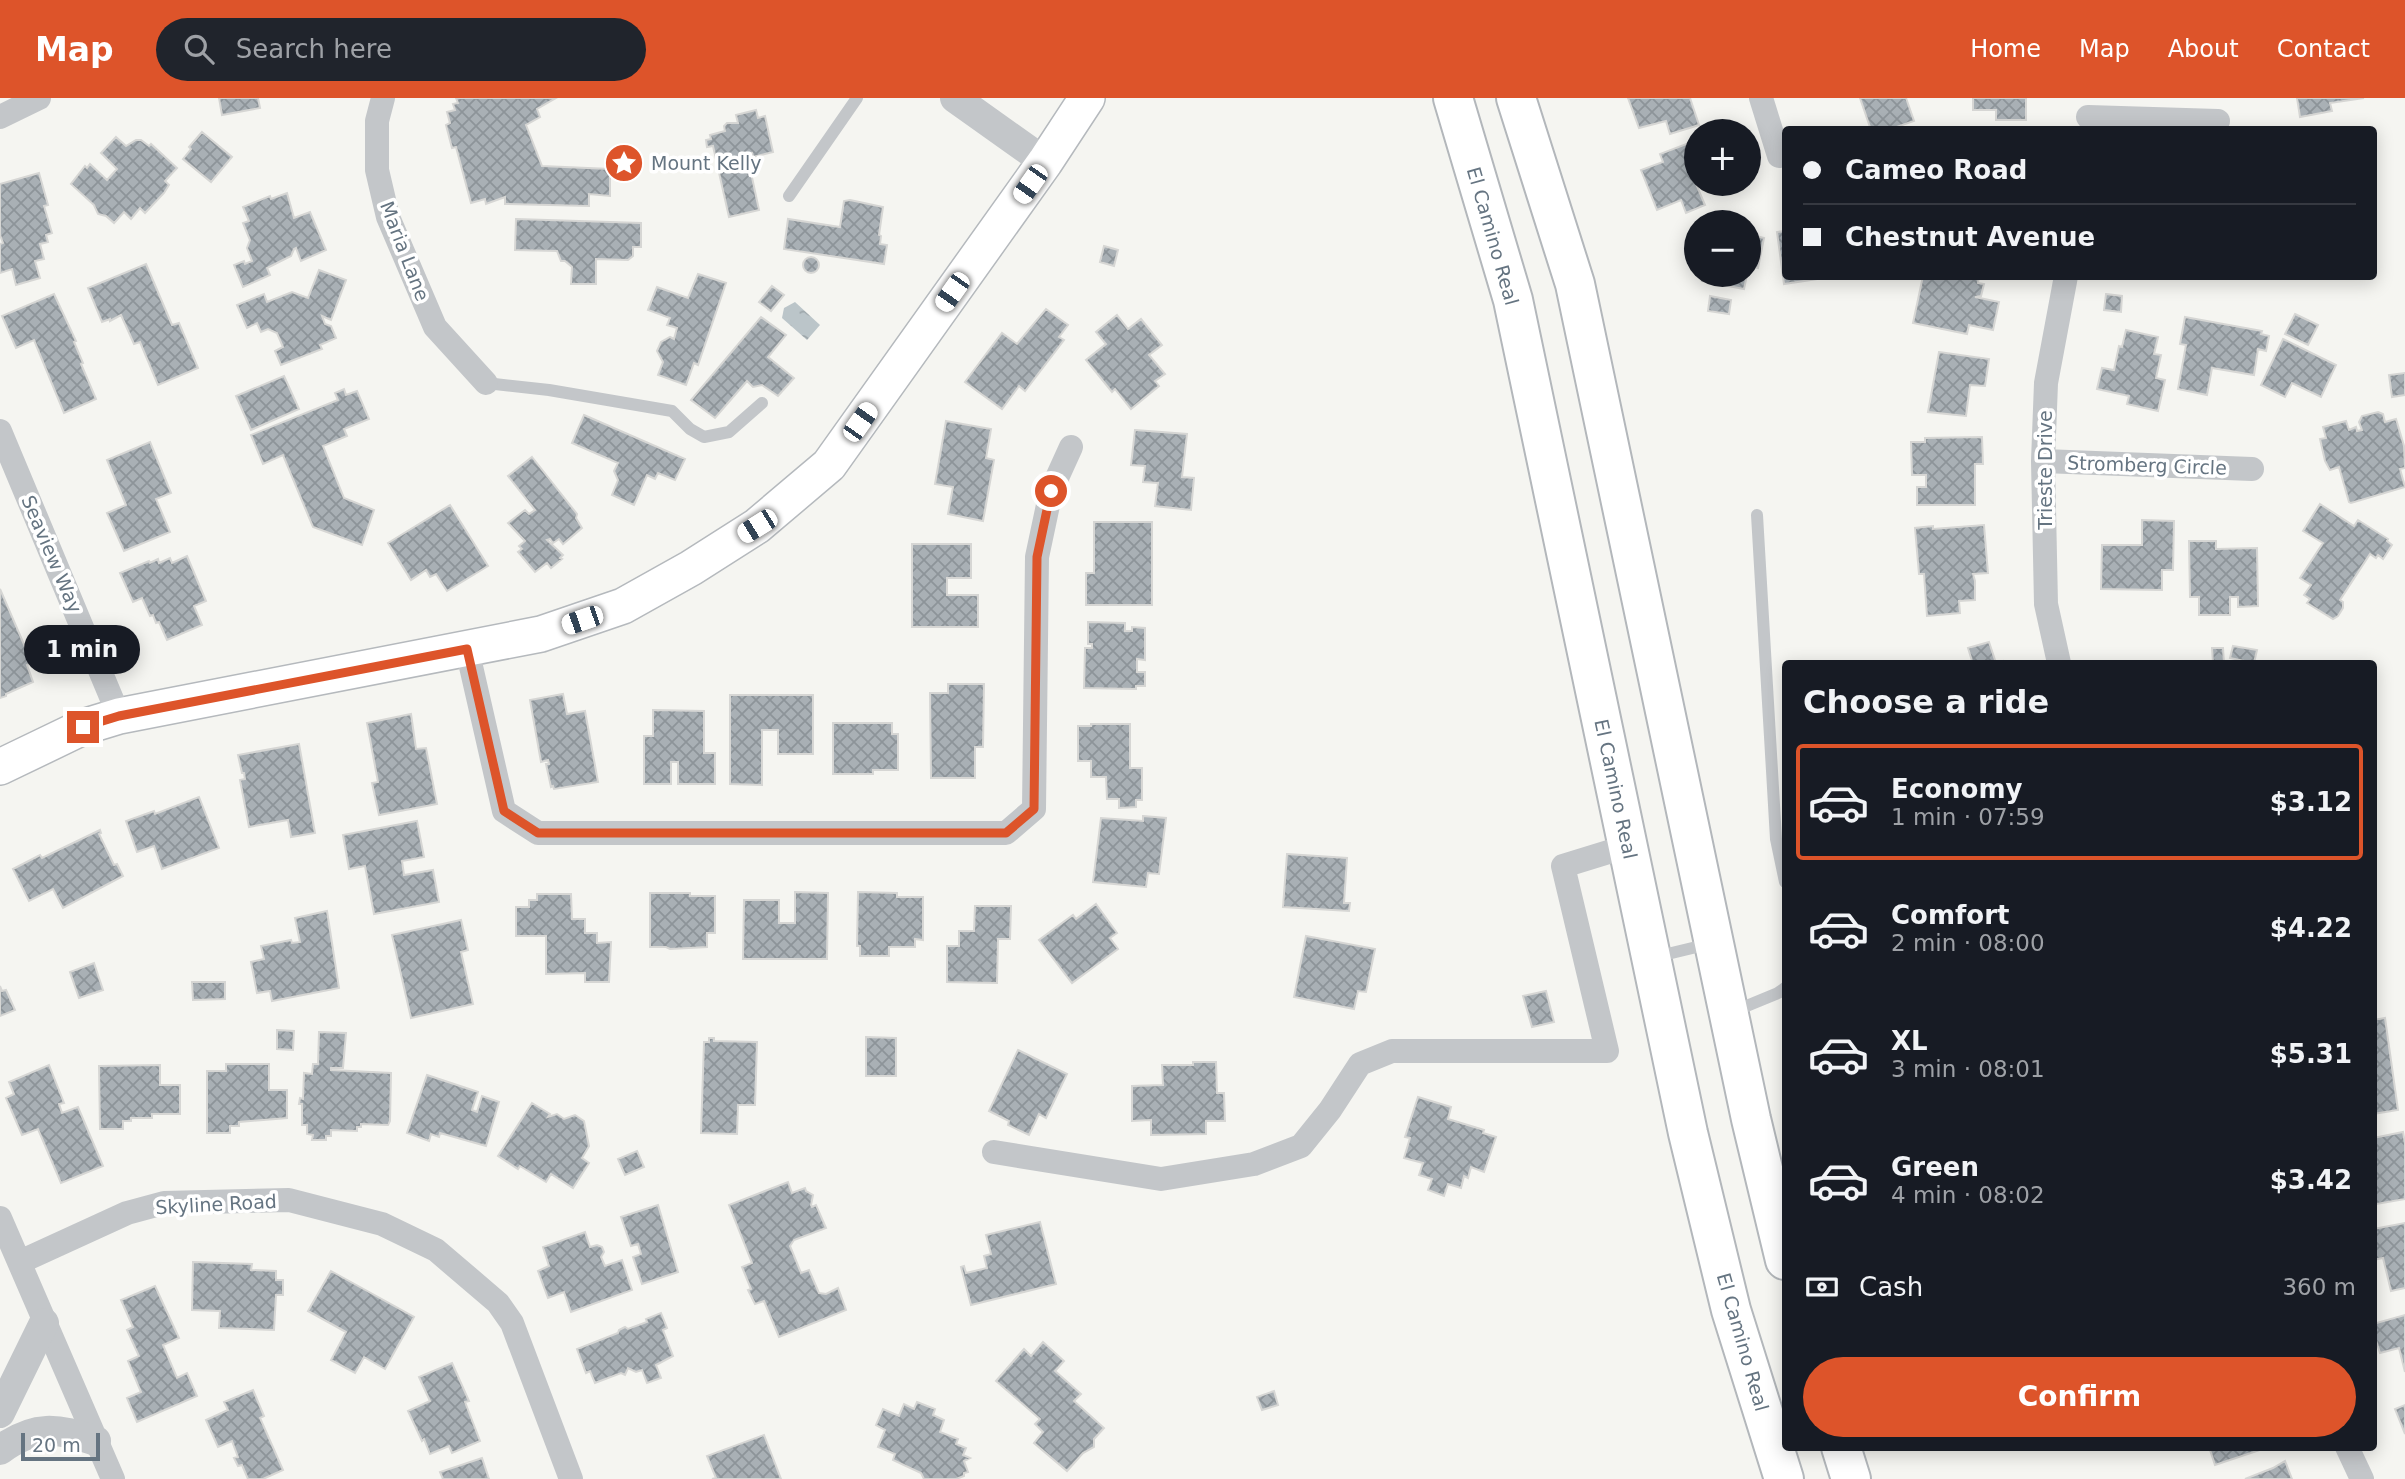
<!DOCTYPE html>
<meta charset="utf-8">
<style>
body{margin:0;font-family:"DejaVu Sans",sans-serif;background:#20242c;color:#f1f3f6;height:100vh;display:flex;flex-direction:column;font-size:26px;white-space:nowrap}
*{box-sizing:border-box;margin:0}
p{font-size:23px;color:#9ea1a6}
.icon{flex:none;width:38px;height:38px;fill:none;stroke:currentColor;stroke-width:2;stroke-linecap:round;stroke-linejoin:round}
.map{position:relative;flex:1;overflow:hidden}
.panel{position:absolute;left:1782px;top:562px;width:595px;height:791px;display:flex;flex-direction:column;background:#171b24;border-radius:7px;box-shadow:0 4px 18px #0003}
.panel>*{flex:none}
.top-card{position:absolute;left:1782px;top:28px;width:595px;height:154px;border-radius:7px;box-shadow:0 4px 18px #0003;display:grid;align-content:center;height:154px;padding:0 21px;background:#171b24}
.fabs{position:absolute;left:1684px;top:21px;display:grid;gap:14px}
.fabs a{display:grid;place-items:center;width:77px;height:77px;border-radius:50%;background:#171b24;box-shadow:0 4px 18px #0003;font-size:35px}
.scale{position:absolute;left:21px;bottom:18px;width:79px;box-sizing:border-box;padding-left:7px;border:4px solid #657481;border-top:0;font-size:19px;line-height:24px;white-space:nowrap;color:#657481;-webkit-text-stroke:5px #fff;paint-order:stroke}
.end{position:absolute;width:32px;height:32px;margin:-16px;border:9px solid #dd542a;background:#fff;box-shadow:0 0 0 4px #fff}
.from{border-radius:50%}
.bubble{position:absolute;height:49px;border-radius:24px;background:#171b24;box-shadow:0 4px 18px #0003;font-size:23px;font-weight:700;line-height:49px;text-align:center}
.car{position:absolute;width:21px;height:42px;margin:-21px -10px;border-radius:9px;box-shadow:0 0 5px 2px #0007;background:linear-gradient(#fff 24%,#345 0 40%,#fff 0 76%,#345 0 86%,#fff 0)}
.top-card b{display:flex;align-items:center;gap:24px;height:66px;font-size:26px}
.top-card b+b{border-top:2px solid #363941}
.top-card i{width:18px;height:18px;background:#f1f3f6}
ul{padding:0;list-style:none}
li{display:flex;align-items:center;gap:21px;height:116px;margin:0 14px 10px;padding:0 7px;border:4px solid transparent;border-radius:7px}
li div{flex:1}
li b{display:block;font-size:26px}
li em{font-style:normal;font-weight:700}
li.current{border-color:#dd542a}
li>.icon{width:63px;height:63px;stroke-width:1.5}
h2{padding:0 21px;font-size:32px;line-height:84px}
.pay{display:flex;align-items:center;gap:18px;height:77px;padding:0 21px;font-size:26px}
.pay p{margin-inline-start:auto}
.cta{display:flex;gap:14px;margin-top:auto;padding:14px 21px}
.cta a{flex:1;height:80px;border-radius:42px;background:#dd542a;color:#fff;font-size:28px;font-weight:700;line-height:80px;text-align:center}
header{display:flex;align-items:center;gap:42px;box-sizing:border-box;height:98px;padding:0 35px;background:#dd542a;color:#fff}
header strong{font-size:33px}
nav{display:flex;gap:38px;margin-inline-start:auto;font-size:24px}
.search{width:490px;height:63px;background:#20242c;display:flex;align-items:center;gap:18px;box-sizing:border-box;padding:0 24px;border-radius:38px;color:#9ea1a6;font-size:26px}
.map>svg:first-child{display:block}
.water{fill:url(#water-ripples)}
.building{fill:url(#building-cross-hatch);stroke:#d6d6d4;stroke-width:2}
.lines{fill:none;stroke-linecap:round;stroke-linejoin:round}
.secondary-casing{stroke:#b5b9bd;stroke-width:38}
.primary-casing{stroke:#b3b7bb;stroke-width:42}
.service{stroke:#c3c6c9;stroke-width:12}
.minor{stroke:#c3c6c9;stroke-width:24}
.tertiary{stroke:#c3c6c9;stroke-width:30}
.secondary{stroke:#fff;stroke-width:35}
.primary{stroke:#fff;stroke-width:38}
.route{stroke:#dd542a;stroke-width:9}
.labels{text-anchor:middle;stroke-width:7;stroke-linejoin:round;paint-order:stroke}
.poi-label{font-size:19px;fill:#657481;stroke:#fff;text-anchor:start}
.street-label{font-size:19px;fill:#657481;stroke:#fff}
</style>
<header>
<strong>Map</strong>
<div class="search"><svg class="icon" aria-label="search" viewBox="0 0 24 24"><circle cx="10" cy="10" r="6"/><path d="M15 15l6 6"/></svg>Search here</div>
<nav><a>Home</a><a>Map</a><a>About</a><a>Contact</a></nav>
</header>
<div class="map">
<svg width="2405" height="1381" viewBox="0 0 2405 1381">
<defs>
<pattern id="water-ripples" width="26" height="14" patternUnits="userSpaceOnUse" patternTransform="scale(1.75)"><rect width="26" height="14" fill="#bbc5c9"/><path d="M2 4q2-2 4 0t4 0M15 11q2-2 4 0t4 0" fill="none" stroke="#9ca5a9"/></pattern>
<pattern id="building-cross-hatch" width="8" height="8" patternUnits="userSpaceOnUse" patternTransform="scale(1.75)"><rect width="8" height="8" fill="#a9b0b5"/><path d="M0 0l8 8M0 8l8-8" fill="none" stroke="#8d9499"/></pattern>
</defs>
<rect width="100%" height="100%" fill="#f5f5f1"/>
<path class="water" d="M795 204 820 227 807 242 782 220 784 210Z"/>
<path class="building" d="M219 0H258L260 10 222 17Z
M456 0H556L537 11 540 19 526 27 542 68 610 71V98L589 96V108L505 106V99L486 106 485 101 471 105 456 49 452 50 446 27 450 25 447 14 455 12 453 6 458 5Z
M1628 0H1690L1699 27 1670 36 1666 23 1639 30Z
M1860 0H1906L1914 23 1888 32H1871Z
M1973 0H2026V22H1996V12H1973Z
M2297 0H2364L2330 5 2332 13 2300 19Z
M756 12 758 20 765 18 773 54 753 59 752 55 747 56 759 112 729 119 713 48 707 49 706 42 711 41 710 37 725 33 724 28 727 25H738L736 17Z
M202 34 232 59 211 84 183 61 191 51 189 49Z
M116 39 126 48 136 42H141L149 48 151 46 177 70 165 83 169 87 164 95 145 115 140 110 131 121 124 114 114 125 106 118 98 116 94 107 71 86 85 68 87 70 90 66 107 82 117 71 101 55Z
M1689 45 1696 63V76L1693 77 1696 86 1705 107 1686 115 1681 102 1657 112 1641 72 1663 64 1660 56Z
M39 75 48 107 44 108 52 135 46 137 48 144 40 146 44 161 35 163 40 180 16 187 12 171 0 175V146L3 145 0 137V86Z
M287 95 294 120 310 114 326 152 301 163 296 150 294 151 291 158 267 170 270 177 243 189 234 167 244 163 245 166 252 163 247 150 250 142 243 125 249 123 243 109 270 98 271 101Z
M850 102 883 109 879 137 881 138 880 146 887 147 884 166 784 151 788 121 840 129 844 103Z
M516 121 641 125V149H633V158L628 162 596 161V186H571L572 169 565 163H561L557 153 515 152Z
M1785 133V178H1837L1784 186 1777 134Z
M1748 136 1764 140 1758 170 1749 168 1748 173Z
M1104 148 1118 152 1114 168 1100 164Z
M803 167a8 8 0 1 1 16 0a8 8 0 1 1-16 0Z
M146 166 172 227 179 225 198 270 158 287 140 244 134 246 121 217 110 223V221L102 224 88 190Z
M319 172 346 182 331 222 322 218 325 226 331 228 336 240 320 247 322 251 281 267 275 253 283 249 277 235 268 231 261 234 257 225 247 230 237 207 264 196 267 204 292 194 308 200Z
M698 176 726 185 698 267 694 265 686 287 658 277 663 264 657 253 661 244 670 239 674 241 677 230 667 227 670 220 648 212 657 189 688 200Z
M1704 177H1747L1744 191 1702 183Z
M1923 178H1979L1978 185 1984 186 1981 198 1975 199 1999 204 1993 232 1969 227 1967 236 1913 225Z
M772 188 784 197 771 213 759 204Z
M54 196 76 243 74 244 83 265 81 266 96 301 64 315 34 242 16 250 2 218Z
M2106 196 2122 198 2121 214 2104 212Z
M1710 198 1731 202 1729 216 1708 213Z
M1046 211 1068 227 1059 239 1064 242 1025 293 1019 288 1002 311 965 284 1002 235 1017 246Z
M2295 216 2318 227 2308 247 2285 236Z
M1117 217 1128 231 1141 221 1162 247 1149 257 1165 276 1155 283 1159 288 1131 311 1115 291 1112 294 1086 262 1106 246 1096 234Z
M761 219 786 237 768 259 794 280 778 298 762 287 753 289 747 283 715 320 691 302Z
M2185 219 2262 233 2261 236 2269 238 2266 253 2258 251 2254 277 2212 270 2207 297 2178 291 2186 247 2180 246Z
M2126 232 2158 239 2154 256 2161 257 2156 280 2165 282 2158 313 2127 306 2129 298 2097 291 2102 270 2114 272 2119 248 2122 249Z
M2283 241 2336 267 2321 299 2292 285 2285 299 2261 287Z
M1939 254 1989 261 1985 288 1970 287 1966 318 1928 314Z
M2405 275V297L2392 299 2389 277Z
M284 278 299 311 251 332 236 298Z
M344 291 346 297 357 293 369 321 344 331 347 338 323 348 344 400 374 412 362 447 313 429 283 357 263 366 251 337 338 302 335 295Z
M2378 314 2383 316 2385 324 2396 321 2404 348 2405 370 2400 371 2405 389 2351 405 2349 404 2339 369 2330 372 2325 363 2320 341 2326 340 2323 329 2346 323 2349 332 2356 329 2357 333 2362 332 2359 324 2362 318Z
M584 317 685 361 675 382 658 375 655 381 647 377 634 407 612 397 618 382 614 373 618 365 572 345Z
M946 323 991 331 986 360 994 362 983 423 948 416 953 389 935 386Z
M1135 332 1187 336 1182 379 1194 380 1191 412 1155 408 1158 385 1143 384 1145 368 1131 367Z
M1982 339 1983 366H1975V407H1917V389H1926V377H1912L1911 344H1925V340Z
M150 344 171 395 156 401 170 434 124 453 107 415 126 407 107 362Z
M532 359 577 416 576 420 582 430 563 446 559 441 553 445 550 441 547 442 563 457 560 460 562 461 551 470 547 465 535 474 518 454 522 451 519 448 525 443 508 425 525 412 529 416 535 412 508 378Z
M2320 406 2354 428 2358 422 2388 441 2387 443 2392 447 2383 461 2378 457 2376 460 2370 456 2340 502 2343 504V510L2338 518 2333 521 2307 505 2310 501 2304 497 2311 487 2300 480 2323 445 2303 433Z
M450 407 488 468 447 493 436 476 430 479 426 472 411 482 388 445Z
M2142 422 2174 423 2173 472H2162V492L2101 491 2102 447H2142Z
M1094 424H1152V507H1086V475H1094Z
M1984 427 1988 475 1973 476 1975 483V502L1959 503 1960 515 1927 518 1924 476H1919L1915 430 1933 428V431Z
M2189 443H2216V451L2257 450 2258 508 2238 509V499H2230V517H2199V499H2190Z
M912 446H971V480H947V497H978V529H912Z
M187 458 206 503 194 508 202 527 167 542 159 524 156 525 153 517 150 518 142 500 133 504 120 475 149 463 150 465 158 461 159 465 170 460 172 465Z
M0 491 32 565 27 567 33 584 6 596V598L0 600Z
M1088 524 1125 525V533H1132V529L1145 530V562L1137 561V574H1145V588H1136V591L1084 590 1085 550H1092V546H1088Z
M1989 544 1996 565 2003 563 2004 565H1963L1972 563 1968 550Z
M2233 548 2257 552 2254 565 2230 560Z
M2212 550H2223L2224 565H2213Z
M948 586H984L983 649H975V680H931L930 595H948Z
M563 596 567 616 585 613 598 684 554 691 553 688 551 689 546 666H549L548 662 541 664 530 602Z
M730 597H813V656H778V632H762V687L730 686Z
M653 612 704 613V655H715V686H678V664H671V686H644V638H653Z
M411 616 416 651 426 650 437 706 379 717 372 685 378 684 367 625Z
M833 625H892V636H898V672H873V676H833Z
M1091 626H1130V670H1142V702H1136V709L1119 710V701H1107L1106 679H1091V663H1078V628H1091Z
M299 646 315 735 291 739 288 722 249 729 240 682 245 681 244 675H242L238 657Z
M199 699 219 750 162 771 154 748 137 754 126 723 154 713 155 716Z
M1143 718 1166 720 1159 776 1148 775 1146 789 1093 784 1101 720 1143 723Z
M417 723 424 759 402 763 404 777 433 772 439 804 374 816 365 768 349 771 343 737Z
M100 732 101 735 99 736 114 767 117 766 123 778 63 810 53 791 29 803 13 771 40 757 42 760Z
M1287 756 1347 760 1344 805H1350L1349 813 1283 809Z
M795 794 828 795 827 861H743L744 802H779V825H795Z
M858 794 897 795V799H923V842L915 841V849H889V858H860V848H857Z
M650 795H690V798H715V835H707V849L670 851 666 849H650Z
M537 796H571L572 821H585V835H597V845L611 844 609 884H585V875L546 876V838H516V809H529V802H537Z
M1096 806 1117 835 1110 840 1118 851 1072 885 1039 842 1073 817 1076 821Z
M975 808H1011L1010 841H998L997 885 947 884V848H959V833H974Z
M327 813 339 890 272 903 270 893 257 895 251 864 264 861 261 848 291 842 292 845 300 844 295 820Z
M461 822 468 852 461 854 473 906 411 920 392 837Z
M1306 838 1375 851 1366 894 1358 893 1354 911 1294 899Z
M94 865 103 892 79 900 70 874Z
M192 884H225V901L193 902Z
M0 888 2 893 6 892 15 912 0 918Z
M1546 893 1554 924 1532 929 1523 898Z
M2385 920 2398 1012 2373 1016V922Z
M277 932 294 933 293 952 277 951Z
M319 934 346 935 343 970H331V972L391 975 390 1023 388 1027 361 1026V1029H357V1033L331 1032V1038H326V1042H312L313 1037 307 1036V1027H302V1006H299L300 1000 303 1001 304 975 312 976 313 966H318Z
M866 939 896 940V978H866Z
M709 940H714V943L757 944 755 1007H738L737 1036 701 1035 704 944H709Z
M1018 952 1067 976 1046 1020 1039 1016 1029 1037 1008 1027 1009 1023 989 1013Z
M1193 964H1216L1217 995H1224L1225 1023H1206V1036L1151 1037V1022L1132 1023V988L1163 987 1162 967H1193Z
M226 966H269V992H287V1020L239 1024V1028H230V1035H207V973H226Z
M49 967 64 1005 59 1006 62 1015 78 1009 103 1068 61 1085 38 1031 22 1037 6 1000 14 996 9 984Z
M160 967V987H180V1016H152V1020H131V1023H123V1031H100L99 968Z
M427 977 478 994 472 1012 477 1014 482 998 499 1004 486 1048 440 1035 439 1039 431 1036 429 1043 407 1035Z
M1418 999 1451 1009 1448 1021 1484 1032 1483 1035 1496 1039 1484 1074 1471 1069 1468 1080 1464 1078 1461 1090 1448 1086 1444 1098 1428 1092 1432 1081 1419 1077 1423 1065 1404 1060 1410 1040 1405 1039Z
M532 1005 550 1016 548 1019 557 1016 564 1021 575 1017 584 1023 589 1048 582 1060 589 1065 573 1090 551 1076 546 1084 520 1068 518 1071 498 1058Z
M2403 1034 2405 1045V1101L2376 1106V1109L2373 1110V1040Z
M637 1053 644 1069 625 1077 618 1061Z
M788 1084 792 1095 805 1090 806 1093 813 1097 811 1107 812 1109 816 1107 826 1130 794 1142 790 1148 801 1175 809 1172 819 1195 826 1196 838 1190 846 1212 779 1239 764 1203 755 1206 748 1192 751 1191 742 1169 752 1165 729 1107Z
M658 1107 678 1174 642 1186 633 1159 641 1156 638 1146 631 1148 621 1119Z
M1040 1124 1056 1186 971 1207 961 1169 964 1168 966 1175 987 1170 984 1158 991 1156 986 1137Z
M2405 1125V1190L2391 1193 2383 1160 2373 1162V1131Z
M585 1134 590 1149 597 1147 602 1149 604 1154 601 1159 605 1168 622 1162 632 1192 571 1214 564 1194 548 1200 538 1173 549 1168 543 1149Z
M193 1164 252 1166 251 1172 276 1173V1182H283V1197H276L274 1232 219 1230 220 1213 192 1212Z
M331 1173 414 1219 385 1271 364 1259 355 1275 331 1262 346 1234 308 1213Z
M155 1188 179 1240 163 1247 177 1280 187 1275 197 1298 137 1324 127 1300 141 1294 128 1263 139 1258 127 1232 133 1229 121 1202Z
M661 1215 667 1230 663 1232 673 1258 656 1267 661 1280 647 1285 642 1272 636 1274 628 1270 625 1277 621 1275 595 1285 590 1273 586 1275 577 1251 618 1235 619 1232 625 1229 628 1231 647 1224 646 1221Z
M2405 1217V1274L2399 1250 2380 1255 2373 1233V1226Z
M1043 1244 1064 1263 1055 1273 1081 1296 1074 1303 1104 1330 1094 1341V1349L1083 1355 1067 1373 1034 1345 1043 1334 1035 1326 1040 1321 996 1283 1024 1251 1031 1258Z
M452 1265 469 1303 465 1304 480 1343 452 1355 449 1348 430 1356 424 1341 422 1343 408 1313 430 1303 419 1279Z
M253 1292 264 1318 260 1320 283 1372 263 1381H248L242 1367 238 1368 234 1360 238 1359 232 1343 218 1349 206 1322 228 1312 224 1304Z
M1274 1293 1278 1307 1262 1312 1257 1299Z
M917 1304 935 1311 933 1317 944 1322 940 1334 958 1341 956 1346 966 1350 963 1357 970 1360 964 1363 968 1374 964 1375V1378L956 1381H924L921 1375 893 1362 895 1356 878 1349 885 1332 876 1327 883 1311 899 1318 904 1306 914 1311Z
M2405 1307V1336L2395 1311Z
M764 1337 781 1381H712L716 1380 707 1358Z
M2209 1349H2262L2263 1351 2215 1367Z
M482 1360 489 1381H443L440 1374Z
M2285 1363 2292 1381H2245L2273 1370Z"/>
<g class="lines">
<g class="secondary-casing">
<path id="secondary" d="M0 669 83 629 119 618 541 536 623 508 691 470 757 428 829 367 1045 64 1087 0"/>
</g>
<g class="primary-casing">
<path id="primary" d="M1453 0 1513 202 1688 1035 1731 1212 1784 1381
M1516 0 1575 186 1751 1021 1785 1162
M1841 1349 1851 1381"/>
</g>
<path class="service" d="M789 98 857 0
M486 285 549 292 672 313 690 331 704 339 729 334 762 305
M1757 417 1776 741 1785 784
M1655 859 1709 846
M1732 914 1778 895 1785 890"/>
<path class="minor" d="M383 0 377 23V72L388 119 435 229 486 285
M1761 0 1779 58
M0 19 39 0
M2088 19 2218 23
M0 333 119 618
M2043 363 2252 371
M467 551 504 713 538 735H1006L1034 711 1037 459 1051 393 1071 349
M2059 565 2046 506 2043 363 2046 285 2066 178
M994 1054 1161 1081 1254 1066 1301 1048 1330 1012 1360 966 1392 953H1607L1563 768 1628 748
M0 1120 113 1381
M20 1164 127 1115 164 1105 289 1102 382 1126 436 1152 498 1205 512 1225 571 1381
M2347 1349 2362 1381"/>
<path class="tertiary" d="M955 0 1045 64
M0 1315 44 1225
M0 1352C35 1326 57 1330 96 1343"/>
<use href="#secondary" class="secondary"/>
<use href="#primary" class="primary"/>
</g>
<g class="lines">
<path class="route" d="M83 629 119 618 467 551 504 713 538 735H1006L1034 711 1037 459 1051 393"/>
</g>
<defs>
<g id="sight-disc" transform="scale(2.0125)"><circle r="9.5" fill="#dd542a" stroke="#fff"/><path d="M0-6L1.8-2.2L6-1.7L2.9 1.2L3.7 5.4L0 3.3L-3.7 5.4L-2.9 1.2L-6-1.7L-1.8-2.2Z" fill="#fff"/></g>
</defs>
<g fill-rule="evenodd">
<use href="#sight-disc" x="624" y="65"/>
</g>
<g class="labels">
<g class="poi-label">
<text x="651" y="72">Mount Kelly</text>
</g>
<g class="street-label">
<text transform="translate(1493 138) rotate(74)" y="7">El Camino Real</text>
<text transform="translate(405 153) rotate(69)" y="7">Maria Lane</text>
<text transform="translate(2147 367) rotate(2)" y="7">Stromberg Circle</text>
<text transform="translate(2045 372) rotate(-90)" y="7">Trieste Drive</text>
<text transform="translate(52 456) rotate(67)" y="7">Seaview Way</text>
<text transform="translate(1616 691) rotate(78)" y="7">El Camino Real</text>
<text transform="translate(216 1106) rotate(-3)" y="7">Skyline Road</text>
<text transform="translate(1743 1244) rotate(74)" y="7">El Camino Real</text>
</g>
</g>
</svg>
<div class="fabs">
<a>+</a>
<a>−</a>
</div>
<div class="scale">20 m</div>
<i class="end from" style="left:1051px;top:393px"></i>
<i class="end" style="left:83px;top:629px"></i>
<div class="bubble" style="left:24px;top:527px;width:116px">1 min</div>
<i class="car" style="left:1030px;top:86px;rotate:215deg"></i>
<i class="car" style="left:952px;top:194px;rotate:215deg"></i>
<i class="car" style="left:860px;top:324px;rotate:35deg"></i>
<i class="car" style="left:757px;top:428px;rotate:238deg"></i>
<i class="car" style="left:582px;top:522px;rotate:251deg"></i>
<div class="top-card">
<b><i class="from"></i>Cameo Road</b>
<b><i></i>Chestnut Avenue</b>
</div>
<section class="panel">
<h2>Choose a ride</h2>
<ul>
<li class="current"><svg class="icon" aria-label="car" viewBox="0 0 24 24"><path d="M5 17H2v-5l4-1 3-4h7l3 4 3 1v5h-3M9 17h6M6 11h13"/><circle cx="7" cy="17" r="2"/><circle cx="17" cy="17" r="2"/></svg><div><b>Economy</b><p>1 min · 07:59</p></div><em>$3.12</em></li>
<li><svg class="icon" aria-label="car" viewBox="0 0 24 24"><path d="M5 17H2v-5l4-1 3-4h7l3 4 3 1v5h-3M9 17h6M6 11h13"/><circle cx="7" cy="17" r="2"/><circle cx="17" cy="17" r="2"/></svg><div><b>Comfort</b><p>2 min · 08:00</p></div><em>$4.22</em></li>
<li><svg class="icon" aria-label="car" viewBox="0 0 24 24"><path d="M5 17H2v-5l4-1 3-4h7l3 4 3 1v5h-3M9 17h6M6 11h13"/><circle cx="7" cy="17" r="2"/><circle cx="17" cy="17" r="2"/></svg><div><b>XL</b><p>3 min · 08:01</p></div><em>$5.31</em></li>
<li><svg class="icon" aria-label="car" viewBox="0 0 24 24"><path d="M5 17H2v-5l4-1 3-4h7l3 4 3 1v5h-3M9 17h6M6 11h13"/><circle cx="7" cy="17" r="2"/><circle cx="17" cy="17" r="2"/></svg><div><b>Green</b><p>4 min · 08:02</p></div><em>$3.42</em></li>
</ul>
<div class="pay"><svg class="icon" aria-label="cash" viewBox="0 0 24 24"><path d="M3 7h18v10H3z"/><circle cx="12" cy="12" r="2"/></svg>Cash<p>360 m</p></div>
<div class="cta"><a>Confirm</a></div>
</section>
</div>
